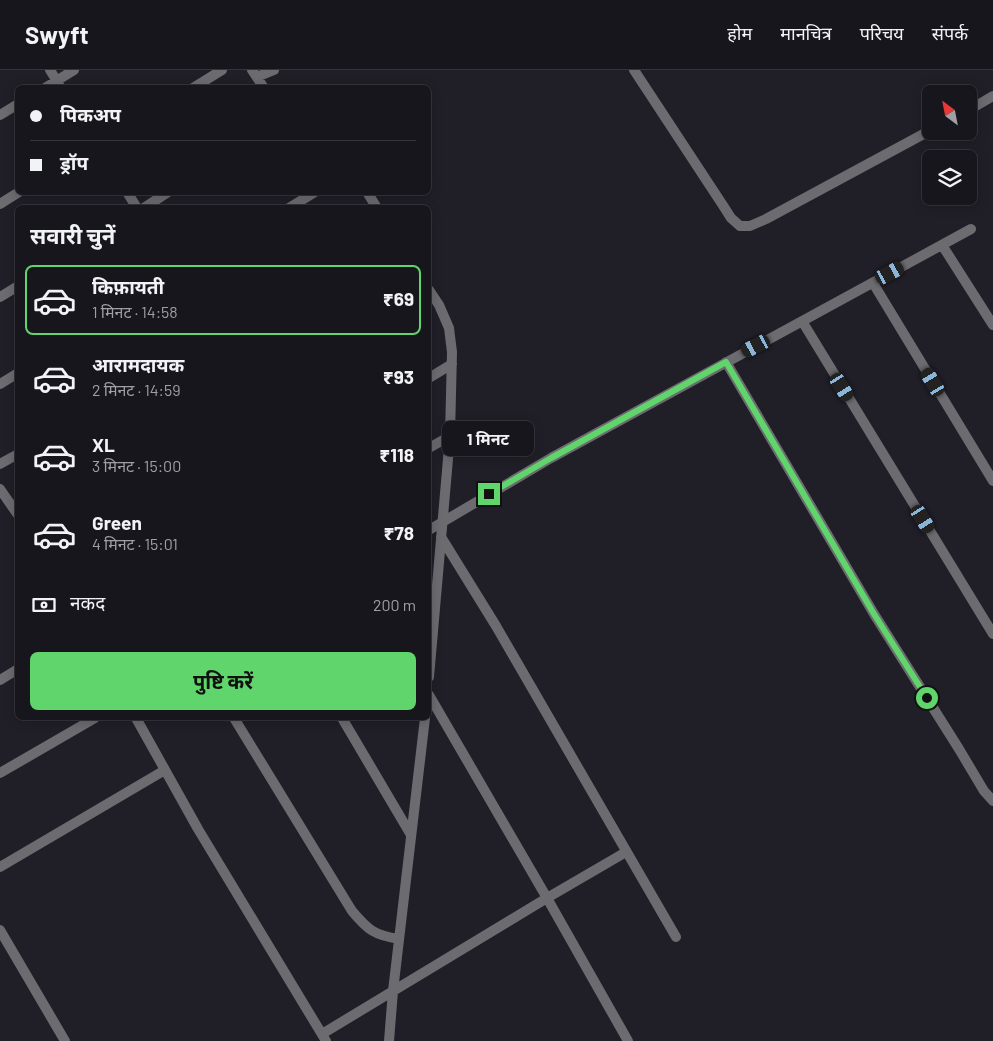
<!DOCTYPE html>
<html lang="hi">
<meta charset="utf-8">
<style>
body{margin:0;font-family:Barlow,"Noto Sans Devanagari",sans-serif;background:#25232a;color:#f1f3f6;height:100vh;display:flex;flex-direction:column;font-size:19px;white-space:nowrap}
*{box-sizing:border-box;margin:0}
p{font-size:16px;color:#9f9fa4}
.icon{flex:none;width:28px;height:28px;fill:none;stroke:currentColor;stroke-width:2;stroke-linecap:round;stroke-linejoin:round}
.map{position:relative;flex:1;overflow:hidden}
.panel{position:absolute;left:15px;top:135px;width:416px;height:515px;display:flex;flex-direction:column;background:#18161d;border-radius:8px;box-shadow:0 2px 12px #0003,0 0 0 1px #36353b}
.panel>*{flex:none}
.hud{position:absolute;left:15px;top:15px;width:416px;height:110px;border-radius:8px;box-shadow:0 2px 12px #0003,0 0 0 1px #36353b;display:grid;align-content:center;height:110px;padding:0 15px;background:#18161d}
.needle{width:32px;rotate:328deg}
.tools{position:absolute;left:922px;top:15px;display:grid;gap:10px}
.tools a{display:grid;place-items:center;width:55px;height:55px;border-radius:8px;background:#18161d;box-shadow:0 2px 12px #0003,0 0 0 1px #36353b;font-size:25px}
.end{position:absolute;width:22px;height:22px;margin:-11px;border:6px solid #60d56b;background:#111;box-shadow:0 0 0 2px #111}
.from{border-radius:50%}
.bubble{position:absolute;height:35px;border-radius:8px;background:#18161d;box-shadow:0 2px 12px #0003,0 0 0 1px #36353b;font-size:16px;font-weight:700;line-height:35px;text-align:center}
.car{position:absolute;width:15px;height:30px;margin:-15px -8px;border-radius:6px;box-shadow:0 0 4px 1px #0007;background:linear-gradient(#222 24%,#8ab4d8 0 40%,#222 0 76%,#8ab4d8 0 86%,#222 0)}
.hud b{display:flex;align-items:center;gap:18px;height:48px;font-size:19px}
.hud b+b{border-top:1px solid #36353b}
.hud i{width:12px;height:12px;background:#f1f3f6}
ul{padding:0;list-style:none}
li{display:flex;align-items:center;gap:15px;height:70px;margin:0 10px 8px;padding:0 5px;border:2px solid transparent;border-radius:8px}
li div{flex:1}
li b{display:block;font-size:19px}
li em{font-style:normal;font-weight:700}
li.current{border-color:#60d56b}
li>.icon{width:45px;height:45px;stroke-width:1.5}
h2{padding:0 15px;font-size:22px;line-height:60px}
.pay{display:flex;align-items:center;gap:12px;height:55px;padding:0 15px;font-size:19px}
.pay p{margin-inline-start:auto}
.action{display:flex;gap:10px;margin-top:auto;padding:10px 15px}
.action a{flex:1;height:58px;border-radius:8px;background:#60d56b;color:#111;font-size:20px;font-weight:700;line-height:58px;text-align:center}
header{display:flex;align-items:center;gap:30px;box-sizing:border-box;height:70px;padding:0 25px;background:#18161d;border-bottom:1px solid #36353b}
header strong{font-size:24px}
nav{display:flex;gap:28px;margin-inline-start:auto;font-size:18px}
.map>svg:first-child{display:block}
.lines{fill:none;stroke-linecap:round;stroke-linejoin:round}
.minor{stroke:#6c6b70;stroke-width:10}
.route{stroke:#60d56b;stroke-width:6}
</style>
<header>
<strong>Swyft</strong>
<nav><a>होम</a><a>मानचित्र</a><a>परिचय</a><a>संपर्क</a></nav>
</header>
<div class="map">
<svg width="993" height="971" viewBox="0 0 993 971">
<rect width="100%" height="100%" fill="#201e27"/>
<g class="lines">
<path class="minor" d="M50 0 61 18
M252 0 264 18
M634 0 724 137 731 148 740 156H750L766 149 931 60
M257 7 274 0
M45 18 74 0
M193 18 222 0
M969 40 993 26
M0 45 18 34
M127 122 137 138
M367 122 377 138
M0 134 19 122
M144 138 168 122
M289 138 315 122
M942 175 993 255
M873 213 993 411
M429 220 439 235 449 258 452 282 450 366 429 607
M0 227 18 216
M802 251 993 564
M726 292 874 544 959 679 984 721 993 731
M429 308 452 294
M0 314 18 303
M429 378 450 366
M0 394 18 384
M0 419 18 445
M429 460 551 388 971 159
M441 467 496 556 676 867
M0 610 18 599
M429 625 547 828 628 971
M136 648 198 759 326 971
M234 648 352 841C368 860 374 865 399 869
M342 648 411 765
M0 703 95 648
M0 797 165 700
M0 860 65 971
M322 964 547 828 626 782
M389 971 393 921 425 648"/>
</g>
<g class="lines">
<path class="route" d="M489 424 551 388 726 292 874 544 927 628"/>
</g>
</svg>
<div class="tools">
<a><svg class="needle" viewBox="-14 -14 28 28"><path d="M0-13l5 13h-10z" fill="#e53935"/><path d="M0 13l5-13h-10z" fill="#9f9fa4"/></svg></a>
<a><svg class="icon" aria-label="layers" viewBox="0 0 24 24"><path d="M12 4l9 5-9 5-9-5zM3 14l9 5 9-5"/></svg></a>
</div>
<i class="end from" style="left:927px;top:628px"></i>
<i class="end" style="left:489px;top:424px"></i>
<div class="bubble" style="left:442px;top:351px;width:92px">1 मिनट</div>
<i class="car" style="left:890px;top:203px;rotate:62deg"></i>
<i class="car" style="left:756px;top:276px;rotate:242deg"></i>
<i class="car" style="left:933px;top:312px;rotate:329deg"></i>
<i class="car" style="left:842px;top:317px;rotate:148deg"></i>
<i class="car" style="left:923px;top:449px;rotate:148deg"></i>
<div class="hud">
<b><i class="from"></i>पिकअप</b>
<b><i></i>ड्रॉप</b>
</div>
<section class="panel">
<h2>सवारी चुनें</h2>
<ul>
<li class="current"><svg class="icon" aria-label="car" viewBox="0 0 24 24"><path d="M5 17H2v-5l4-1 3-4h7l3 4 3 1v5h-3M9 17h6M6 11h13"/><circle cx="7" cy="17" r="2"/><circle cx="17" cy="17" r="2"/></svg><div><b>किफ़ायती</b><p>1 मिनट · 14:58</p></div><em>₹69</em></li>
<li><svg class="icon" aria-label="car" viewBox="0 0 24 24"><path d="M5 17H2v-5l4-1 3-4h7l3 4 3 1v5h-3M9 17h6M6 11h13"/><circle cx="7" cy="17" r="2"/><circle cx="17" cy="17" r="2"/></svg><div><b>आरामदायक</b><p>2 मिनट · 14:59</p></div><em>₹93</em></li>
<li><svg class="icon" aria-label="car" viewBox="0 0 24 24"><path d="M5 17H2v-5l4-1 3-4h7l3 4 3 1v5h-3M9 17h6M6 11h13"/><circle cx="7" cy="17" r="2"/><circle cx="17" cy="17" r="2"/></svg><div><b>XL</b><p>3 मिनट · 15:00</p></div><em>₹118</em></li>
<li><svg class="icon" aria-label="car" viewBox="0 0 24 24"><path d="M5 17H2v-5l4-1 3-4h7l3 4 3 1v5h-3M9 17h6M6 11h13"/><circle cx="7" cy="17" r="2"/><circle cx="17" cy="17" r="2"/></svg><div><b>Green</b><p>4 मिनट · 15:01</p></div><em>₹78</em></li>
</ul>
<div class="pay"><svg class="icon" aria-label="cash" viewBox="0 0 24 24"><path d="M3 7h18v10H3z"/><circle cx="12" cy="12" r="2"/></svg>नकद<p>200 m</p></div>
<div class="action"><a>पुष्टि करें</a></div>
</section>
</div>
